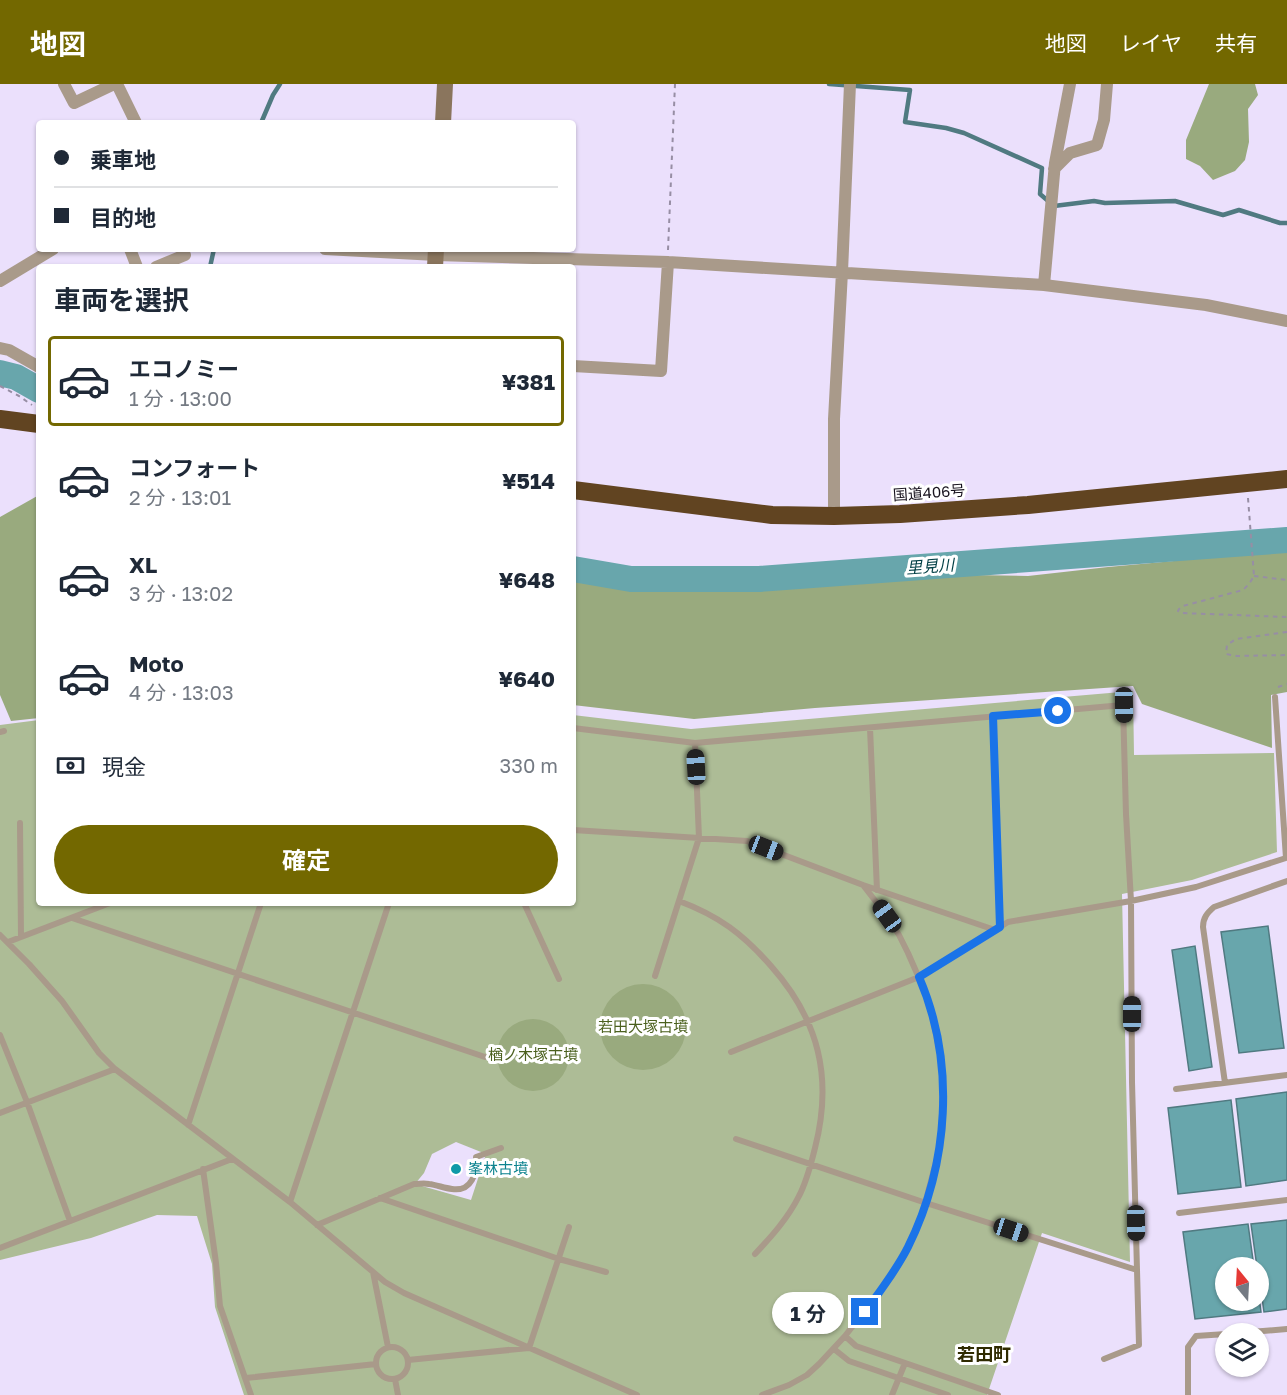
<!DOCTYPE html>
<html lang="ja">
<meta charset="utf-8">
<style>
body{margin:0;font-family:"Golos Text","Noto Sans JP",sans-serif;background:#f2f2f3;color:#1f2937;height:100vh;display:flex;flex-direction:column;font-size:22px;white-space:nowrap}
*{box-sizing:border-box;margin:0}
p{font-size:20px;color:#747a83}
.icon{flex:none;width:33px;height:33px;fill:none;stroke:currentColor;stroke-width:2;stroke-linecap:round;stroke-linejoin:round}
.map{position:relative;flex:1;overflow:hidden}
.panel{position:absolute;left:36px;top:180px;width:540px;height:642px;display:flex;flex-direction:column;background:#fff;border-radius:6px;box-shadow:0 2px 4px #0004}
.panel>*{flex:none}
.guide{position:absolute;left:36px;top:36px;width:540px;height:132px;border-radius:6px;box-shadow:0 2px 4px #0004;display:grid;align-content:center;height:132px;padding:0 18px;background:#fff}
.needle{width:39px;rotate:342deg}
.tools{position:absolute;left:1215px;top:1173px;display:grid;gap:12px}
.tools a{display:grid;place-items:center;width:54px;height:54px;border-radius:50%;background:#fff;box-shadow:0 2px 4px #0004;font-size:30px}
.end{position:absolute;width:27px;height:27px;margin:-14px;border:8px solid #1a73e8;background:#fff;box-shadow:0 0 0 3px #fff}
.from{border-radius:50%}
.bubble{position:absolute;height:42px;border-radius:21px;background:#fff;box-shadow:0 2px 4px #0004;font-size:20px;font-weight:700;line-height:42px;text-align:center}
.car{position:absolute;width:18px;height:36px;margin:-18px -9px;border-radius:8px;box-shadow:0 0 4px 2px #0007;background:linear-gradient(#222 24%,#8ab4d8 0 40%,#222 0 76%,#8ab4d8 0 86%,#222 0)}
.guide b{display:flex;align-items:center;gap:21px;height:57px;font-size:22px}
.guide b+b{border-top:2px solid #e0e1e3}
.guide i{width:15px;height:15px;background:#1f2937}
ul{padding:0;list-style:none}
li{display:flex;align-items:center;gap:18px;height:90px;margin:0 12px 9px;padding:0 6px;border:3px solid transparent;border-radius:6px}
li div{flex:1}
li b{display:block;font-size:22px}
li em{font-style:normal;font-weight:700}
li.selected{border-color:#736800}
li>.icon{width:54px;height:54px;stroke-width:1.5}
h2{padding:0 18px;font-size:27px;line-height:72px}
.pay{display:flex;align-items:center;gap:15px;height:66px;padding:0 18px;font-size:22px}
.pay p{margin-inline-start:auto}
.cta{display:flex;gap:12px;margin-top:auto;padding:12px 18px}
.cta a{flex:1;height:69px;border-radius:36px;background:#736800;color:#fff;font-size:24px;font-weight:700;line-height:69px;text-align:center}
header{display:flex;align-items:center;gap:36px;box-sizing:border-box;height:84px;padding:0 30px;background:#736800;color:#fff}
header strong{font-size:28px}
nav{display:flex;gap:33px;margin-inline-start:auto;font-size:21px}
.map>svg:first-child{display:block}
.green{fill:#adbc96;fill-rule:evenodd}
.forest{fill:#99aa7e}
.water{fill:#68a6ac;stroke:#507a81;stroke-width:1.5}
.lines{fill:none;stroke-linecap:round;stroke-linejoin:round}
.stream{stroke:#507a81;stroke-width:4.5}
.river{stroke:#68a6ac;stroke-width:26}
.path{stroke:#978ea4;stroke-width:2;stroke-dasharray:4.5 4.5;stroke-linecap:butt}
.lane{stroke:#a99a8a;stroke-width:6}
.street{stroke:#a99a8a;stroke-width:12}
.secondary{stroke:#8a755d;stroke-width:16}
.highway{stroke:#614421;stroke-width:18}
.route{stroke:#1a73e8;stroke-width:8}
.culture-dot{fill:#0f9aa8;stroke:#fff;stroke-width:2}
.labels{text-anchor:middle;stroke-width:6;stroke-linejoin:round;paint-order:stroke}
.street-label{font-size:15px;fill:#18131e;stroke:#fff}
.park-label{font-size:15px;fill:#4b601e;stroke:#fff}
.culture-label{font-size:15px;fill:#0d838f;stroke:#fff;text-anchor:start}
.water-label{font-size:16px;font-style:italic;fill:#023f45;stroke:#fff}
.quarter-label{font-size:18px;font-weight:bold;fill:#2f2a00;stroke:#fff}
</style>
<header>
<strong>地図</strong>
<nav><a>地図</a><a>レイヤ</a><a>共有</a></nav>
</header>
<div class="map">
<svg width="1287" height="1311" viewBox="0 0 1287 1311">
<rect width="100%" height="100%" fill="#ebe0fc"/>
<path class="green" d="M1133 607 1134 671 1274 669 1277 768 1192 796 1122 810 1130 1178 1042 1149 987 1311H244L215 1223 212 1180 197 1132 157 1131 91 1154 0 1176V641L39 636V819H573V631L691 645ZM456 1058 486 1070 471 1116 415 1100 424 1089 432 1070Z"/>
<path class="forest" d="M1209 0H1255L1258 11 1248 25 1249 58 1245 76 1235 87 1213 96 1200 82 1186 75V56Z
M39 411V634L11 637 0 611V433Z
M1287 461V608L1271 611 1272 664 1142 620 1133 602 815 624 694 635 573 621V493L624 499 699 497 779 499 849 489 1028 492 1108 483 1174 477Z
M600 943a43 43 0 1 1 86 0a43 43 0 1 1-86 0Z
M497 971a36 36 0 1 1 72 0a36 36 0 1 1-72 0Z"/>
<path class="water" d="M1268 842 1284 964 1239 969 1221 848Z
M1195 862 1212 983 1189 987 1172 866Z
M1287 1008V1096L1246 1102 1236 1015Z
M1231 1016 1241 1103 1178 1110 1168 1024Z
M1287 1136V1225L1264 1228 1258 1184 1257 1183 1251 1140Z
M1248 1140 1254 1183 1226 1184V1216H1258L1259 1213 1261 1228 1195 1235 1183 1148Z"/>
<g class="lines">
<path class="stream" d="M829 0 910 6 905 38 946 44 964 49 1042 84 1040 110 1054 122 1094 117 1105 119 1175 117 1223 131 1239 126 1280 139H1287
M261 39 273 11 280 0
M210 183 214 165"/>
<path class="river" d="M0 289 16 293 39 306
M573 485 631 495H759L1287 456"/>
<path class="path" d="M668 166 675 0
M0 302 19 312 32 321
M1248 414 1254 492 1249 500 1243 506 1183 522 1179 525 1178 527 1181 529 1287 533
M1254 492 1287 496
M1287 548 1236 555 1227 561 1226 570 1237 572 1287 571
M1278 603 1287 600"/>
<path class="lane" d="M993 632 1000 843
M573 644 695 659 1123 621 1126 730 1131 817 1132 998 1139 1261 1104 1275
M870 644 877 806
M0 648 4 647
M20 739 21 853
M573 746 747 757 863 801 887 832 899 851 908 869 926 910 932 930 941 975 943 995V1039L940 1063 923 1127 908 1164 892 1192 845 1252 819 1280 807 1291 789 1301 762 1311
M863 801 995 846
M679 817C719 832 743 850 771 882 819 936 833 994 815 1064 811 1080 807 1097 799 1112 788 1134 772 1152 755 1170
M524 819 559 895
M72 834 485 973
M0 851 29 880 62 917 99 969 115 985 290 1118 385 1198 404 1209 637 1311
M8 858 110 819
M655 892 699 754 695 659
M0 951 27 1018 70 1137
M731 968 919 893 1008 838 1131 817 1196 803 1286 774 1275 613
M1225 999 1203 843C1203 834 1207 829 1214 823L1287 797
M1176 1005 1287 991
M0 1029 115 985
M188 1041 261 819
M736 1055 926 1119 1137 1186
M203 1085 216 1179 220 1222 251 1311
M380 1114 559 1175 606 1188
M290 1118 389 819
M1179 1129 1287 1116
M317 1141 414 1100C419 1100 424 1099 429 1100 437 1101 444 1104 452 1105 472 1108 477 1089 476 1073L501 1064
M0 1164 232 1075
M373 1188 388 1263
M1226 1250 1287 1245
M845 1252 856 1262 998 1311
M376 1279a16 16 0 1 1 32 0a16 16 0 1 1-32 0Z
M834 1265 849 1277 948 1311
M408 1276 529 1264 569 1143
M246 1294 376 1280
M395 1295 398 1311
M892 1311 905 1279
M1188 1311V1263L1196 1252 1226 1250"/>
<path class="street" d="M64 0 74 19 114 0
M117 0 136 39
M1054 85 1070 69 1097 61 1104 36 1107 0
M130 165 137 183
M325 165 436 171 668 178 1044 201 1206 221 1287 237
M156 183 185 171
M0 197 53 165
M1044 201 1055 79 1070 0
M0 264 9 266 39 283
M573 282 661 287 668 178
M834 432V335L842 188 850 0"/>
<path class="secondary" d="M443 39 445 0
M435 183 436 165"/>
<path class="highway" d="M0 335 39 340
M573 406 772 431 834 432 900 430 1028 421 1287 395"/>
</g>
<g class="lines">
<path class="route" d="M865 1228C880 1207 896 1187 908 1163 949 1080 956 979 919 893L1000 843 993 632 1058 627"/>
</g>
<circle class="culture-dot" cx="456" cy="1085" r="6"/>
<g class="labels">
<g class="street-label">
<text transform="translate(929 409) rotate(-4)" y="5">国道406号</text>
</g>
<g class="park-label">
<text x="643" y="948">若田大塚古墳</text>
<text x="533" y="976">楢ノ木塚古墳</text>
</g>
<g class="culture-label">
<text x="468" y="1090">峯林古墳</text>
</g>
<g class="water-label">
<text transform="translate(930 482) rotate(-4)" y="6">里見川</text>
</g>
<g class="quarter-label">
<text x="984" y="1277">若田町</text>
</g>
</g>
</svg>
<div class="tools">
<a><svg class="needle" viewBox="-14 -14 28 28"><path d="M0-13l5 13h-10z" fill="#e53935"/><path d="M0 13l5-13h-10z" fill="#747a83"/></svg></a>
<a><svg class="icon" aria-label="layers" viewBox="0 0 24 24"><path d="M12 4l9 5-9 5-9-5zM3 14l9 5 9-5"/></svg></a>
</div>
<i class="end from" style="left:1058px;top:627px"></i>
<i class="end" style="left:865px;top:1228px"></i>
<div class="bubble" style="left:772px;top:1208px;width:72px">1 分</div>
<i class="car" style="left:1124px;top:621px;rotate:179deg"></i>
<i class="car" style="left:696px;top:683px;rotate:357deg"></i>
<i class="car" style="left:766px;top:764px;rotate:111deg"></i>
<i class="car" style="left:887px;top:832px;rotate:324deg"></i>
<i class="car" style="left:1132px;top:930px;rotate:0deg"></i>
<i class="car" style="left:1136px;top:1139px;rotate:179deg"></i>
<i class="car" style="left:1011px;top:1146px;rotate:108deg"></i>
<div class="guide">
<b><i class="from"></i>乗車地</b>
<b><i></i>目的地</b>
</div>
<section class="panel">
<h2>車両を選択</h2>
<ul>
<li class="selected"><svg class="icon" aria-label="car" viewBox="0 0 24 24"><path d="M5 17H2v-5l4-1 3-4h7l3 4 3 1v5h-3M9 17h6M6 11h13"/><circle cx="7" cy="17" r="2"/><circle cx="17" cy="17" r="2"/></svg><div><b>エコノミー</b><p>1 分 · 13:00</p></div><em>¥381</em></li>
<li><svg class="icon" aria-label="car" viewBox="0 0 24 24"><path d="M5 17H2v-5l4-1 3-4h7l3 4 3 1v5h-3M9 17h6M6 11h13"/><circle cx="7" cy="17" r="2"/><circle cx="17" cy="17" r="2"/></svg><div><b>コンフォート</b><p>2 分 · 13:01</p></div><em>¥514</em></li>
<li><svg class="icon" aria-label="car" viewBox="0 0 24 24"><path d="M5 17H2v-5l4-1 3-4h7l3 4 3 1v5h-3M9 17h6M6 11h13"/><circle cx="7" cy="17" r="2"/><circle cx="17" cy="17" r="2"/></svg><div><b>XL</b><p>3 分 · 13:02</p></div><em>¥648</em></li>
<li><svg class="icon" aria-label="car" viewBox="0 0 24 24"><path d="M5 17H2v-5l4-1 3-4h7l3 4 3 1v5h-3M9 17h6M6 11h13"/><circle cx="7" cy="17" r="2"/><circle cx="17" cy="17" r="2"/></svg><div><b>Moto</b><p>4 分 · 13:03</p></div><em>¥640</em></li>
</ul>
<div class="pay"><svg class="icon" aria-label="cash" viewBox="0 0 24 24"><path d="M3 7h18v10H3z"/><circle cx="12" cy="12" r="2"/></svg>現金<p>330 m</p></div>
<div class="cta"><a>確定</a></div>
</section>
</div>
